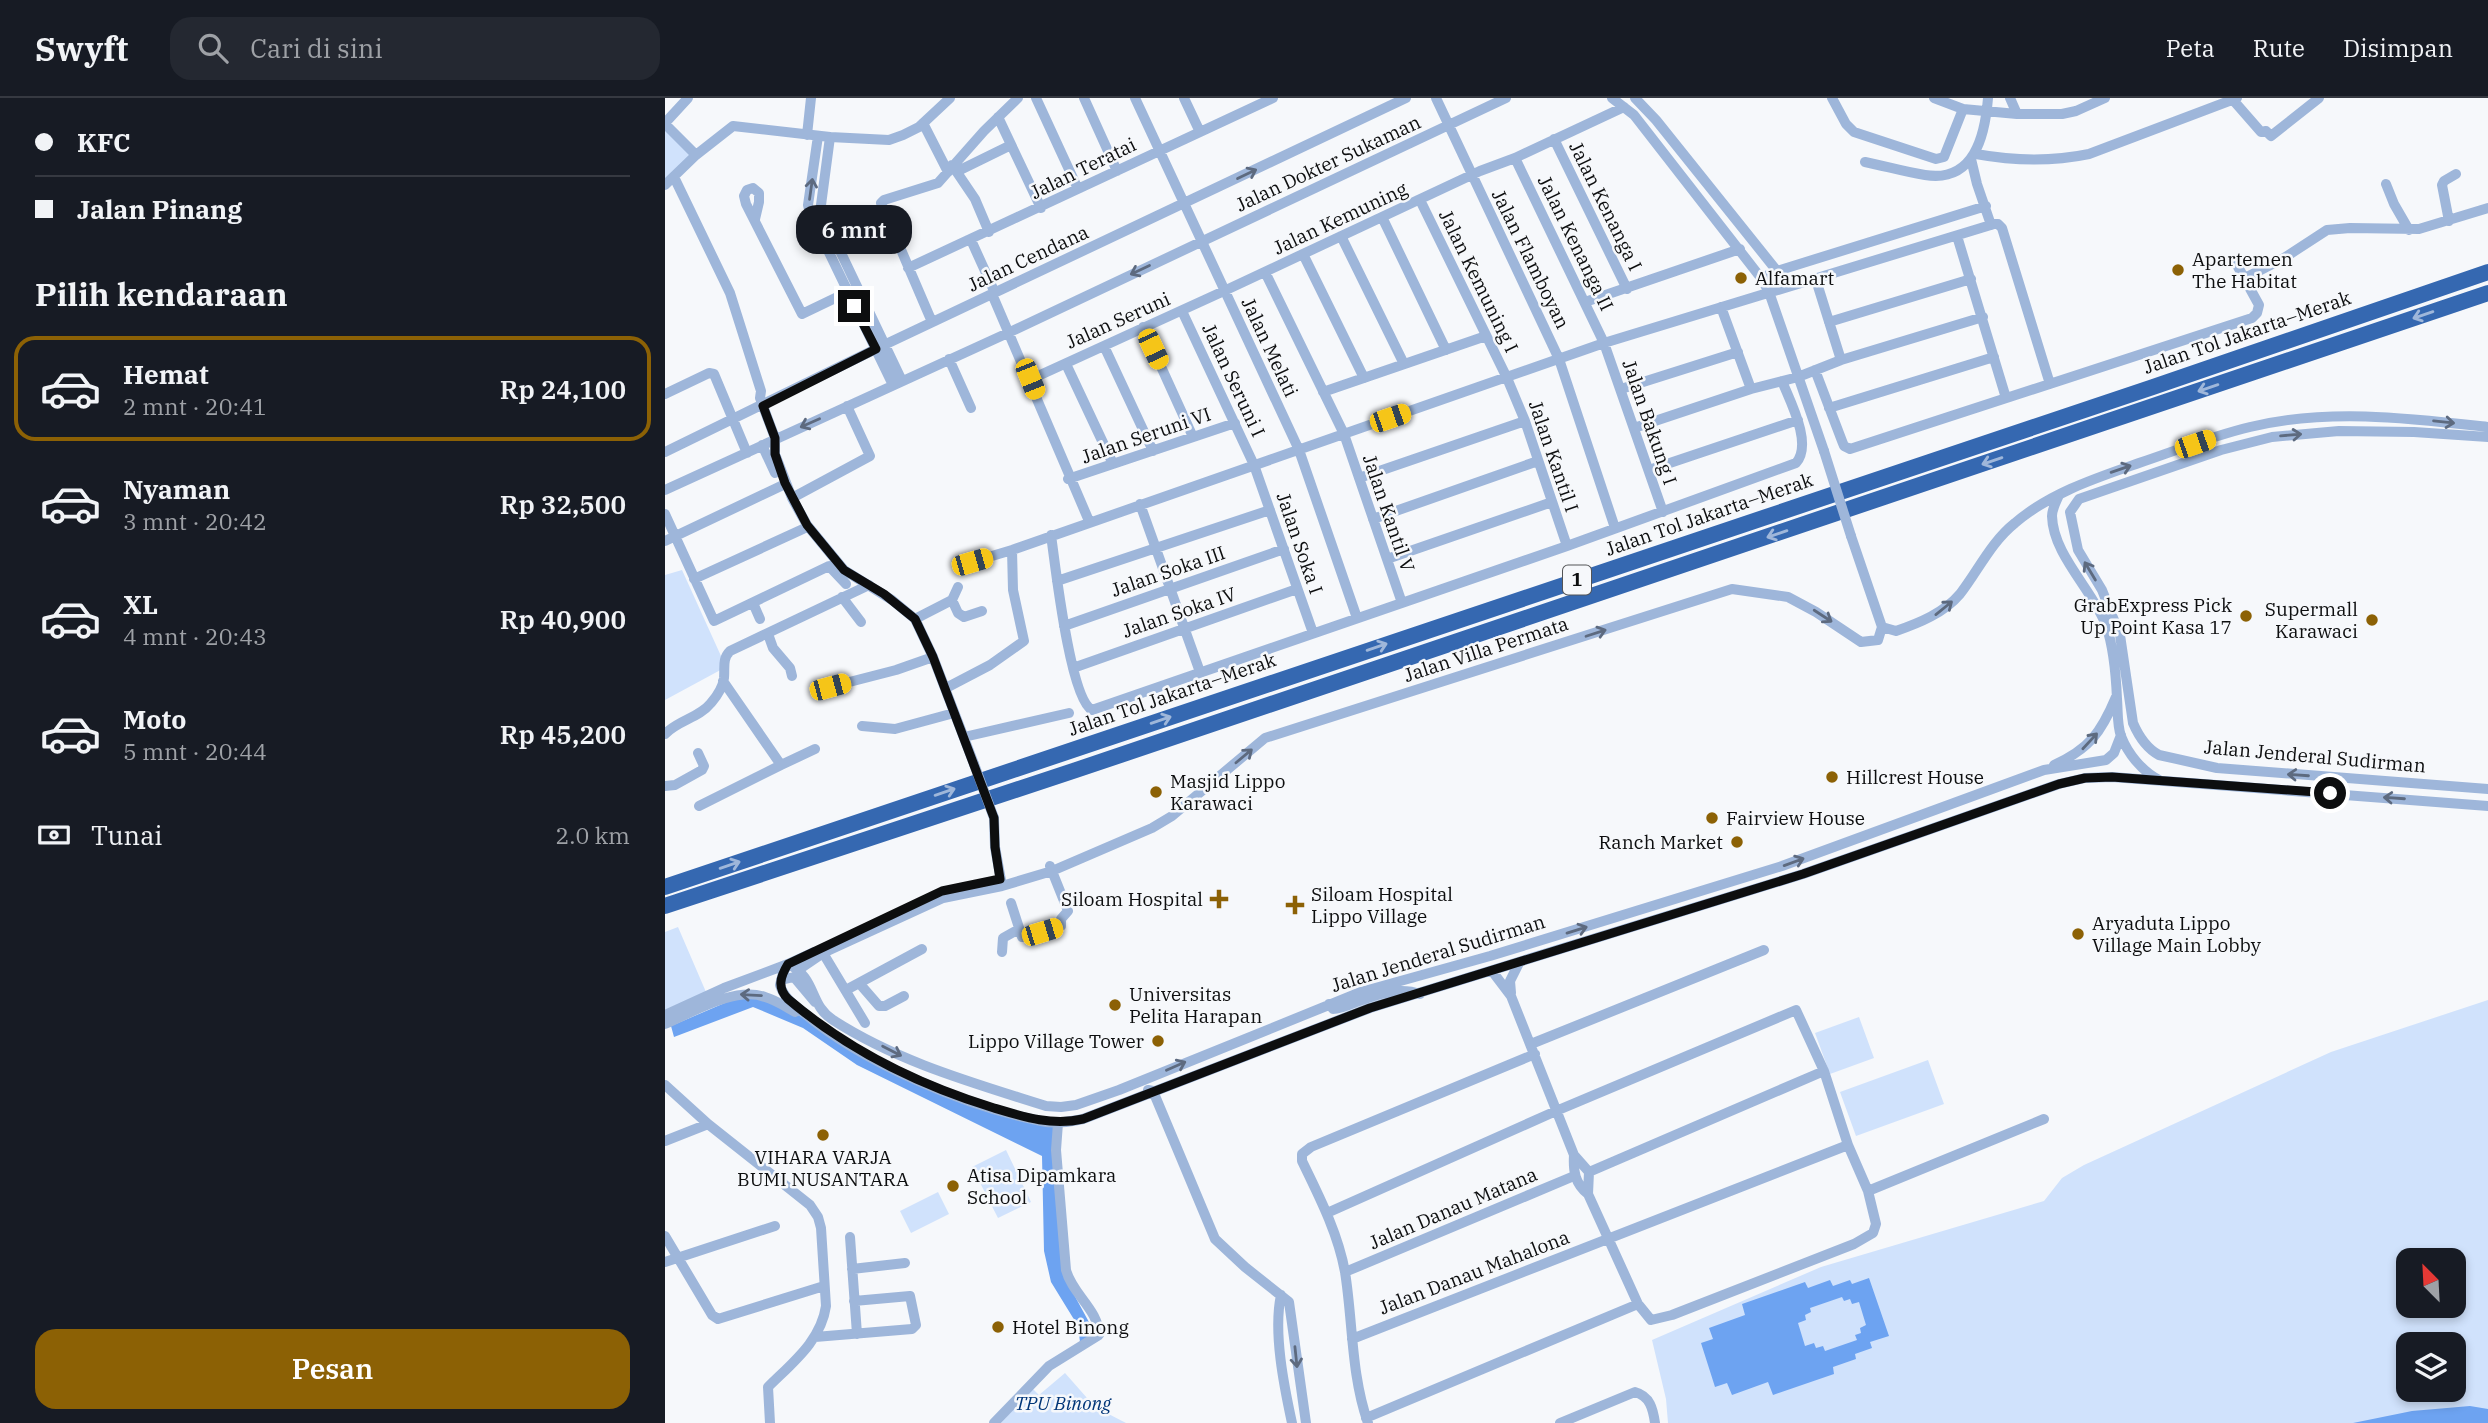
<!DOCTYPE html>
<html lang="id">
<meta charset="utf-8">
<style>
body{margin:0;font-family:"IBM Plex Serif",serif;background:#242831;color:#f1f3f6;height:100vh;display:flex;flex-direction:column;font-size:26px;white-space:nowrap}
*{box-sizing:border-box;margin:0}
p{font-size:23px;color:#9ea1a6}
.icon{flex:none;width:38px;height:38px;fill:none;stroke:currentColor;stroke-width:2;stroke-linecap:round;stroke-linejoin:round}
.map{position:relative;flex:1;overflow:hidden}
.panel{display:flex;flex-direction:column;background:#171b24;width:665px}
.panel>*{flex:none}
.guide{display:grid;align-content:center;height:154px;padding:0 35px;background:#171b24}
.needle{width:46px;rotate:336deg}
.tools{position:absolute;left:1731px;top:1150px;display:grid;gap:14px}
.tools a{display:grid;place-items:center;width:70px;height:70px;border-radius:14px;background:#171b24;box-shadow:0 4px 10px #0003;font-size:35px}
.end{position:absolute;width:32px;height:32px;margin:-16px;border:9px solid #0d0e0f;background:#fff;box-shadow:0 0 0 4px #fff}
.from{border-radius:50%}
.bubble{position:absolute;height:49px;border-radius:21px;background:#171b24;box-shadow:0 4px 10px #0003;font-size:23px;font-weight:600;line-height:49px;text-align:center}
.car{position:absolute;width:21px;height:42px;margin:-21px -10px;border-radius:9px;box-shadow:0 0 5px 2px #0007;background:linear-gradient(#f5c518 24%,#345 0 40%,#f5c518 0 76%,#345 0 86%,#f5c518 0)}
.guide b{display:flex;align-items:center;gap:24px;height:66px;font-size:26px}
.guide b+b{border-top:2px solid #363941}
.guide i{width:18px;height:18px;background:#f1f3f6}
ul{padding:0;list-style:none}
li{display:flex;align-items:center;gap:21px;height:105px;margin:0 14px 10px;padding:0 21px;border:4px solid transparent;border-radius:21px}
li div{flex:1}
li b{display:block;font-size:26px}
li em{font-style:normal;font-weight:600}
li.active{border-color:#8c6105}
li>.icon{width:63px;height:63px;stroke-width:1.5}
h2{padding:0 35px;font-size:32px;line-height:84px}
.pay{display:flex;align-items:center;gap:18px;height:77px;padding:0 35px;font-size:26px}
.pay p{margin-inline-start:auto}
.cta{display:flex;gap:14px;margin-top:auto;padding:14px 35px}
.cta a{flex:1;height:80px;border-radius:21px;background:#8c6105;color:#fff;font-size:28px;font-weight:600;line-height:80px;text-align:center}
header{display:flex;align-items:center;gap:42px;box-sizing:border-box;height:98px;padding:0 35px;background:#171b24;border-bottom:2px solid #363941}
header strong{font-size:33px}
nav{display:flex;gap:38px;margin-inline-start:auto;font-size:24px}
.search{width:490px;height:63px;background:#242831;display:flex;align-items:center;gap:18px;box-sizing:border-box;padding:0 24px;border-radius:21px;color:#9ea1a6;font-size:26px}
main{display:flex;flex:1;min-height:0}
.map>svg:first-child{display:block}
.green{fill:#d0e2fc;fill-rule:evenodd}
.water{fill:#6da3f1;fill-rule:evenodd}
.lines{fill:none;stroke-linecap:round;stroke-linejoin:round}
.minor{stroke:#9eb6da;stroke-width:10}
.highway{stroke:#3568b1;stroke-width:16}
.minor-bridge{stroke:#9eb6da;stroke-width:10}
.oneway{stroke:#5d6a7f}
.oneway2{stroke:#9fb7da}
.route{stroke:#0d0e0f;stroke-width:9}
.poi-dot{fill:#8c6105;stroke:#f6f8fb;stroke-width:2.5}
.labels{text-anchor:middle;stroke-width:5;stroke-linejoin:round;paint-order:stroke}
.shield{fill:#f6f8fb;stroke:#535456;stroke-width:2}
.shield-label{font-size:18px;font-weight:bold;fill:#0d0e0f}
.street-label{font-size:19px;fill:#0d0e0f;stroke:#f6f8fb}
.poi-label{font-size:19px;fill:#0d0e0f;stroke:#f6f8fb;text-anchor:start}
.park-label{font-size:19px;font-style:italic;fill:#003578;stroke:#f6f8fb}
</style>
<header>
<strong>Swyft</strong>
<div class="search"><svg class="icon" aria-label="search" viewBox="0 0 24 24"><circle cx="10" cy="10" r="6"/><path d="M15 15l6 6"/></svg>Cari di sini</div>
<nav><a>Peta</a><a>Rute</a><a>Disimpan</a></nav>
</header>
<main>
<section class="panel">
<div class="guide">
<b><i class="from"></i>KFC</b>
<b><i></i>Jalan Pinang</b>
</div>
<h2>Pilih kendaraan</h2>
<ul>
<li class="active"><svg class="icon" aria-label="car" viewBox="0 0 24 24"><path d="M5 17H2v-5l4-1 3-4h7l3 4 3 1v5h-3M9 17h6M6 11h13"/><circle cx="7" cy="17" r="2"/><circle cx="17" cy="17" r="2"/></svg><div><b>Hemat</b><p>2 mnt · 20:41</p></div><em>Rp 24,100</em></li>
<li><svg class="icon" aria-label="car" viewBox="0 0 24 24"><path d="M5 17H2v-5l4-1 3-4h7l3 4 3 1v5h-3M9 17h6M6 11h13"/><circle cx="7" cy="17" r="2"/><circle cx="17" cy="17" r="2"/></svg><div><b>Nyaman</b><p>3 mnt · 20:42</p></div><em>Rp 32,500</em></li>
<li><svg class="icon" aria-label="car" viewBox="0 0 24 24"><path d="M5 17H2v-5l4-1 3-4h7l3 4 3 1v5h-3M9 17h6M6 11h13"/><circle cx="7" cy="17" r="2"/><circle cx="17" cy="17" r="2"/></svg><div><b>XL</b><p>4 mnt · 20:43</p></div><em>Rp 40,900</em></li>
<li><svg class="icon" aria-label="car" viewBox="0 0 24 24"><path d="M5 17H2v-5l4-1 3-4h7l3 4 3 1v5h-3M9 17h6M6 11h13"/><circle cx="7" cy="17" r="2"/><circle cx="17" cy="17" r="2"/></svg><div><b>Moto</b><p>5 mnt · 20:44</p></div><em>Rp 45,200</em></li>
</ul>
<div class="pay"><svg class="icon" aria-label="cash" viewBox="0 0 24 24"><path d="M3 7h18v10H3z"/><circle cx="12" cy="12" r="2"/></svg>Tunai<p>2.0 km</p></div>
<div class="cta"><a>Pesan</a></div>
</section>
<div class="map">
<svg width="1823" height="1325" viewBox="0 0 1823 1325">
<rect width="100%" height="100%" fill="#f6f8fb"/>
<path class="green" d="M0 24 34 58 0 87Z
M17 472 61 569 0 602V477Z
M13 829 41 894 0 912V834Z
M1823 902V1325H1003L1001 1301 987 1242 1156 1169 1379 1103 1397 1080 1419 1067 1666 954ZM1743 1162H1788V1208H1743ZM1743 1246H1788V1292H1743Z
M1194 919 1209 960 1165 976 1150 935Z
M1263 962 1279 1006 1191 1038 1175 994Z
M341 1052 366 1104 333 1120 307 1069Z
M273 1094 284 1116 246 1135 235 1113Z
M400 1275 430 1309 461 1325H336L367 1290 374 1297Z"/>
<path class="water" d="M99 900 147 924 229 975 391 1026 400 1180 425 1226 426 1239 415 1244 413 1228 386 1184 379 1153 377 1058 192 967 138 930 88 909 9 939 6 928 69 901Z
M1204 1180 1224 1238 1205 1244 1207 1250 1190 1256 1191 1261 1168 1269 1169 1276 1108 1297 1103 1284 1067 1297 1062 1285 1050 1289 1036 1245 1048 1241 1044 1230 1080 1217 1077 1206 1140 1184 1143 1190 1165 1182 1168 1188 1185 1182 1187 1186ZM1177 1199 1179 1203 1185 1201 1187 1206 1194 1204 1201 1227 1195 1230 1196 1235 1190 1237 1192 1242 1160 1253 1158 1248 1151 1250 1149 1245 1140 1248 1133 1225 1141 1222 1140 1217 1146 1214 1145 1210Z
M1805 1308 1823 1311V1325H1688L1747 1313Z"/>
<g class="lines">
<path class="minor" d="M371 0 413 91
M419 0 452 73
M470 0 634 352 692 520
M519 0 535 34
M771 0 894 261 950 430
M947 0 969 17 1096 180 1104 194 1159 353
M970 0 991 22 1112 173
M1167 0 1181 26 1189 34 1271 61 1279 59 1298 11
M1269 0 1298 11 1352 16H1397L1411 13 1440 0
M1345 0 1352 16
M1568 2 1596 34 1601 33 1606 38 1654 0
M333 19 376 110
M0 25 23 0
M258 25 283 74
M0 26 31 57
M142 37 146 0
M153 38 143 107 145 115 228 287
M165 39 156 107 157 115 237 283
M889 41 962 191
M1311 56C1349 63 1386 64 1424 56L1572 0
M850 60 939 245 998 414
M1306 61 1312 86 1326 127
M1200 64C1220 68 1240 74 1260 77 1309 85 1320 38 1323 0
M287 67 310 101 324 134
M293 73 346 47
M9 79 65 195 96 293 95 300 110 340V356L127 400 142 427 179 472 227 502 250 521
M1721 86 1729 106 1744 132
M0 87 31 57 68 28 165 39 224 42 238 37 254 29 285 0
M755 102 842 280 860 323 902 448
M717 119 781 252
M90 121 94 104V95L88 90 82 92 79 98 81 106 137 216 187 192
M1784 123 1777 87 1779 83 1791 76
M676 138 739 266
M1292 138 1341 300
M306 142 330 195
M638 156 699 280
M243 170 608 0
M600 174 679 336 737 505
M1096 180 1112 173 1321 108
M1580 180 1619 160 1662 132 1685 130 1754 131 1823 110
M1151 182 1176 262
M327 196 424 423
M920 204 1075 151
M1056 209 1086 291
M517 213 589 367 648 535
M267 224 216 105 219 102 273 85 319 33 353 0
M1164 224 1306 181
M478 229 528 339
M439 248 488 353
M284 261 306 310
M401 266 448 366
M1150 272 1177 343 1179 348 1185 351 1587 220 1592 215 1594 207 1572 167
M362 283 559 193 815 73 850 60 959 9
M956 291 1073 254
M658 294 821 238
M0 296 44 275 49 276 82 355
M1164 310 1329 259
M969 330 1086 291 1133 279 1176 262 1318 219
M1823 339 1749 334 1674 333 1607 339 1556 352 1414 401 1405 414 1413 452 1437 492 1455 537 1468 625C1474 639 1481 650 1494 657L1552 670 1823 691
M97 347 110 375
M0 354 219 247 741 0
M984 372 1133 322
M694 380 860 323
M403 381 570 325
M0 392 345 234 841 0
M1394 397C1391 404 1387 411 1387 418 1388 457 1427 491 1441 527 1449 550 1451 577 1452 601 1453 613 1452 627 1456 638 1463 656 1477 673 1494 682
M127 400 205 358 182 308
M475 406 535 574
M0 416 49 523 164 468 181 486
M708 421 873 363
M386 437C390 465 405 601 427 612L902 448 1131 365C1148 346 1125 303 1117 283
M1186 438 1217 529
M0 443 116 388
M722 461 887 404
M307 464 347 452 939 245 1329 126H1333L1337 130 1385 286
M29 481 138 431
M392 483 605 412
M293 489 287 502 250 521 268 559 309 666
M177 499 196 524
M287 502 293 515 299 519 317 513
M88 505 95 521
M399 528 619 451
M1217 529 1231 533C1254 525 1279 515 1295 496 1313 473 1326 444 1350 425 1385 395 1431 380 1474 365 1510 353 1547 338 1585 329 1663 310 1744 320 1823 329
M103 536 108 550 125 570 127 578
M408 570 632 491
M165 589 231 572 268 559
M281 590 325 567 359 543 348 492 347 452
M197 628 230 631 289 615
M0 636C13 622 34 620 46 605 52 598 58 588 59 580 60 570 57 561 65 553L204 487
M299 639 404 615
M116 667 150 651
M1389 667C1424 651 1436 635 1451 599
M0 688 10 687 37 672 39 668 33 655
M34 708 116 667 58 583
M329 720 330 749 337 788
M346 805 357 839 396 828V821L403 813 385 768
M337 854 338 840 354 831
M158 855 200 925
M123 866 118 875 115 887C119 900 129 907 139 915 199 965 300 1008 376 1023 390 1026 403 1024 418 1021L705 910 1138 776 1394 686 1420 680 1447 679 1823 708
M123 866C152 880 144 907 168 922 233 964 309 985 381 1008L396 1009 411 1007 454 992 696 894 825 858 1117 768 1379 672 1441 662 1449 655 1456 637
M133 872 158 855 278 800 337 788 387 773 487 730 507 718 600 640 1067 491 1123 499 1151 514 1196 544 1213 542 1217 529
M827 873 846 898 909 1057 924 1074 923 1096
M116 882 129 879 150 904
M194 885 214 908H220L239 898
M181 892 257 851
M846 895 845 883 854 865
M664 906 668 911C675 911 682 908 689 905 711 897 733 888 755 896
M0 917 59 890 123 866 149 854
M0 926C28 914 70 888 100 899 111 902 121 909 130 914
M866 946 1099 852
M0 987 43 1026
M483 992 488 993 550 1141 580 1169 624 1204 641 1325
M0 1043 43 1026 145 1107 153 1119 156 1130 161 1208C156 1243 127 1265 103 1289L105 1325
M924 1074 1159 973
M1203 1093 1379 1021
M662 1115 891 1013 1131 912 1159 973 1183 1047 1203 1093 1211 1126 1208 1135 1189 1146 1007 1217 986 1222 973 1206 923 1096C910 1086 908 1073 909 1057
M0 1138 47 1217 53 1221 159 1188
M185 1139 192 1236
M0 1164 110 1128
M187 1171 240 1165
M680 1174 909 1078
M616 1197C608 1234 619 1288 627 1325
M150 1239 247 1231 251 1227 245 1198 189 1203
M687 1241 1183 1047
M701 1320 973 1206
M329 1325 384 1268 434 1237C434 1212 407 1196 401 1172L391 1052 393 1025
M703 1325C686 1277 688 1224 680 1174 673 1135 654 1098 637 1063V1056L646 1049 870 956
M895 1325 970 1294C985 1298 988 1311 990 1325"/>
<path class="highway" d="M0 789 1488 289 1823 174
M0 808 411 672 1823 195"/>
<path class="minor-bridge" d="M1159 353 1186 438
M309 666 329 720"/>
</g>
<defs><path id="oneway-shaft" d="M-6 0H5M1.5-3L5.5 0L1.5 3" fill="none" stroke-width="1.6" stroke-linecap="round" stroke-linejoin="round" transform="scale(1.75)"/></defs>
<g class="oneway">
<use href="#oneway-shaft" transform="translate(582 76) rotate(-26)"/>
<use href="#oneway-shaft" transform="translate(146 91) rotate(-82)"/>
<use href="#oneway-shaft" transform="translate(475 172) rotate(155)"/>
<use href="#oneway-shaft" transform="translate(1779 324) rotate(6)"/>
<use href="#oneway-shaft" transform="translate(145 325) rotate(156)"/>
<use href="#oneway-shaft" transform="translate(1626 337) rotate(-5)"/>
<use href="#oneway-shaft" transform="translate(1456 371) rotate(-19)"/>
<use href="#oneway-shaft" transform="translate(1425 473) rotate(-121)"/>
<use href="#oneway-shaft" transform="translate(1279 510) rotate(-39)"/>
<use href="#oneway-shaft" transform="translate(1158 518) rotate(33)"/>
<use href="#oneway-shaft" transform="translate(931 535) rotate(-18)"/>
<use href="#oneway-shaft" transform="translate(1425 643) rotate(-47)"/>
<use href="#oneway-shaft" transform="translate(579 658) rotate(-40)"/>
<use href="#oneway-shaft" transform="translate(1633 677) rotate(-176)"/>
<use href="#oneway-shaft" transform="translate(1729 700) rotate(-176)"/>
<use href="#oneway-shaft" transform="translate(1129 764) rotate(-20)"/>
<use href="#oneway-shaft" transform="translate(912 832) rotate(-17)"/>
<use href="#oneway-shaft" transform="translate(86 897) rotate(-177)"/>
<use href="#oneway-shaft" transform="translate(227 953) rotate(27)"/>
<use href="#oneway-shaft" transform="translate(511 968) rotate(-24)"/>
<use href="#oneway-shaft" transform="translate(631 1259) rotate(84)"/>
</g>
<g class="oneway2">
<use href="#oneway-shaft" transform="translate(1758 217) rotate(161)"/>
<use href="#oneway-shaft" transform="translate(1543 290) rotate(161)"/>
<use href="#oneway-shaft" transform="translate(1327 363) rotate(161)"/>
<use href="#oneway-shaft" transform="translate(1112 436) rotate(161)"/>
<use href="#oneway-shaft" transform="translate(712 549) rotate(-19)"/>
<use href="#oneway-shaft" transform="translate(496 622) rotate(-19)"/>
<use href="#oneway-shaft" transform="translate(280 694) rotate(-19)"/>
<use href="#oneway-shaft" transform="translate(65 767) rotate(-19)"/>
</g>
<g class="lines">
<path class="route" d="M189 208 211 251 98 308 110 340V356L120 385 142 427 179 472 219 496 250 521 268 559 329 720 330 749 335 781 277 793 123 866C115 879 112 890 123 901 183 952 254 987 329 1010 359 1019 387 1028 418 1021L705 910 1138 776 1394 686 1420 680 1447 679 1665 695"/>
</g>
<g class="poi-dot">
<circle cx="1513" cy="172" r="7"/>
<circle cx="1076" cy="180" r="7"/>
<circle cx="1581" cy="518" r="7"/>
<circle cx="1707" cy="522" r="7"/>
<circle cx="1167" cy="679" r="7"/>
<circle cx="491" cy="694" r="7"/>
<circle cx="1047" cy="720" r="7"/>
<circle cx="1072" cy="744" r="7"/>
<path d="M550.5 790.5h7v7h7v7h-7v7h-7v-7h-7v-7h7z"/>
<path d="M626.5 796.5h7v7h7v7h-7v7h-7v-7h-7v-7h7z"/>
<circle cx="1413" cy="836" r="7"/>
<circle cx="450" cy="907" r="7"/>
<circle cx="493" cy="943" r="7"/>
<circle cx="158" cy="1037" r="7"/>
<circle cx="288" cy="1088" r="7"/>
<circle cx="333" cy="1229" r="7"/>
</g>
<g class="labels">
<rect class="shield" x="898" y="467.5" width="28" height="29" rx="5"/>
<g class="shield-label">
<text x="912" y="488">1</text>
</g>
<g class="street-label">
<text transform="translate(663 65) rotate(-25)" y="7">Jalan Dokter Sukaman</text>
<text transform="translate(418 70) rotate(-26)" y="7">Jalan Teratai</text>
<text transform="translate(941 108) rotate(64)" y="7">Jalan Kenanga I</text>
<text transform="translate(675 120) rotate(-25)" y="7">Jalan Kemuning</text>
<text transform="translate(911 145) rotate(64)" y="7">Jalan Kenanga II</text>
<text transform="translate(363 160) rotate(-25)" y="7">Jalan Cendana</text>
<text transform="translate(866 161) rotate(64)" y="7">Jalan Flamboyan</text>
<text transform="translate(814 183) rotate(64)" y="7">Jalan Kemuning I</text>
<text transform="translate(453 222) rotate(-24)" y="7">Jalan Seruni</text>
<text transform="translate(1582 234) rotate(-19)" y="7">Jalan Tol Jakarta–Merak</text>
<text transform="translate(605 249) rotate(65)" y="7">Jalan Melati</text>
<text transform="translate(569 282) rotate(65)" y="7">Jalan Seruni I</text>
<text transform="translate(985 324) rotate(71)" y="7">Jalan Bakung I</text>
<text transform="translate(481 337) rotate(-19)" y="7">Jalan Seruni VI</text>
<text transform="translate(889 358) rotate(71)" y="7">Jalan Kantil I</text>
<text transform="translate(724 415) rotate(71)" y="7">Jalan Kantil V</text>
<text transform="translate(1044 416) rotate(-19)" y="7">Jalan Tol Jakarta–Merak</text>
<text transform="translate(635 445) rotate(71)" y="7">Jalan Soka I</text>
<text transform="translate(503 473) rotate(-19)" y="7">Jalan Soka III</text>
<text transform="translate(514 514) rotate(-19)" y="7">Jalan Soka IV</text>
<text transform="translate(821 551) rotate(-18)" y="7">Jalan Villa Permata</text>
<text transform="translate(507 596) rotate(-19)" y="7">Jalan Tol Jakarta–Merak</text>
<text transform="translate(1650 658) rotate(5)" y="7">Jalan Jenderal Sudirman</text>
<text transform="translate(773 855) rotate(-17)" y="7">Jalan Jenderal Sudirman</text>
<text transform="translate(788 1110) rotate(-23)" y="7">Jalan Danau Matana</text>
<text transform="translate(809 1174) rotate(-21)" y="7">Jalan Danau Mahalona</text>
</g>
<g class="poi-label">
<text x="1527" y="168">Apartemen<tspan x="1527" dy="22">The Habitat</tspan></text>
<text x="1090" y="187">Alfamart</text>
<text x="1567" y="514" text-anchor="end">GrabExpress Pick<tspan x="1567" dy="22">Up Point Kasa 17</tspan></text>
<text x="1693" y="518" text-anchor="end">Supermall<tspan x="1693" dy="22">Karawaci</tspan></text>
<text x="1181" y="686">Hillcrest House</text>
<text x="505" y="690">Masjid Lippo<tspan x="505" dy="22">Karawaci</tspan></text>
<text x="1061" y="727">Fairview House</text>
<text x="1058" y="751" text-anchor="end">Ranch Market</text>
<text x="646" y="803">Siloam Hospital<tspan x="646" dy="22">Lippo Village</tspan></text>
<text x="538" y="808" text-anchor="end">Siloam Hospital</text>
<text x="1427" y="832">Aryaduta Lippo<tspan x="1427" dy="22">Village Main Lobby</tspan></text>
<text x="464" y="903">Universitas<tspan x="464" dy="22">Pelita Harapan</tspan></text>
<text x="479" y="950" text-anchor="end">Lippo Village Tower</text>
<text x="158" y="1066" text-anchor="middle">VIHARA VARJA<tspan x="158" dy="22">BUMI NUSANTARA</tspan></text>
<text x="302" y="1084">Atisa Dipamkara<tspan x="302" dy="22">School</tspan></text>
<text x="347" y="1236">Hotel Binong</text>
</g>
<g class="park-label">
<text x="398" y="1312">TPU Binong</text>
</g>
</g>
</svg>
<div class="tools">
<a><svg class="needle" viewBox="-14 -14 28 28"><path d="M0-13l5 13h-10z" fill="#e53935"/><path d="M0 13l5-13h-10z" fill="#9ea1a6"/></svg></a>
<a><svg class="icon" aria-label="layers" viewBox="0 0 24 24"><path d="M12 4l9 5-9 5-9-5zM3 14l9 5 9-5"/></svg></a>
</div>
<i class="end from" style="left:1665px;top:695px"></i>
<i class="end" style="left:189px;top:208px"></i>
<div class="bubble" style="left:131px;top:107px;width:116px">6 mnt</div>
<i class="car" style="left:488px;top:251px;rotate:155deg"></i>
<i class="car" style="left:365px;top:281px;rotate:158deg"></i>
<i class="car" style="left:725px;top:320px;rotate:71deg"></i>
<i class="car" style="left:1530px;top:346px;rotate:71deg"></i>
<i class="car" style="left:307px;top:464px;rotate:74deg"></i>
<i class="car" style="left:165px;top:589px;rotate:75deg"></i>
<i class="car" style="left:377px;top:834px;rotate:73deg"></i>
</div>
</main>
